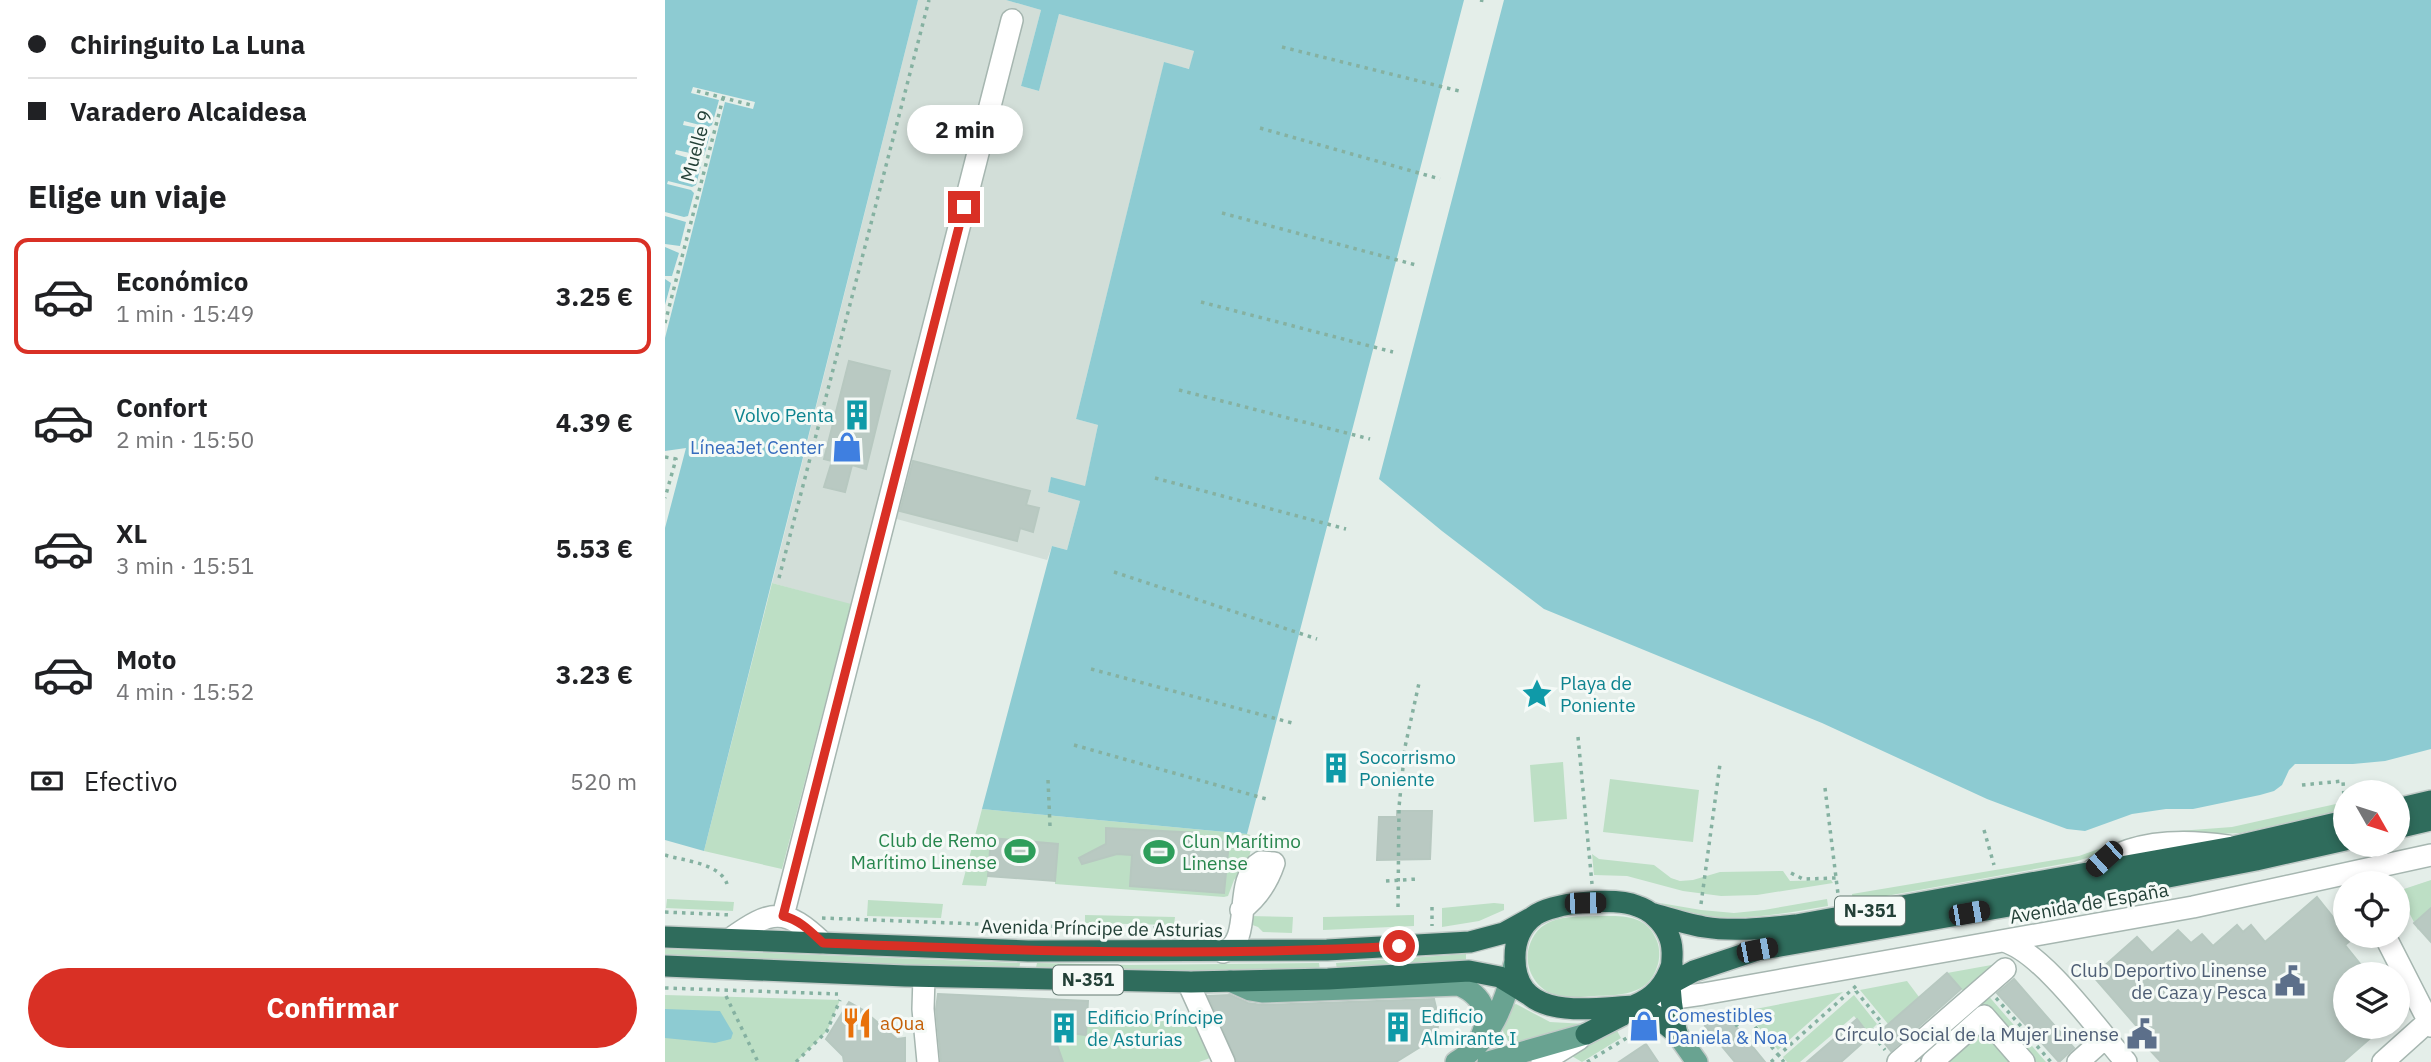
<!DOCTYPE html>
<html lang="es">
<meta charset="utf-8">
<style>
body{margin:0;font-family:"IBM Plex Sans",sans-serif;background:#f2f2f2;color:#202124;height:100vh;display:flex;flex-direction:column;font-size:26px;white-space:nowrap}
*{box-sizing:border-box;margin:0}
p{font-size:23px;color:#757577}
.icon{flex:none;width:38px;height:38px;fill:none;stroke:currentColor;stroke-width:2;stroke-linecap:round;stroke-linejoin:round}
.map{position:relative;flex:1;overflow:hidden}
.drawer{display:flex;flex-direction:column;background:#fff;width:665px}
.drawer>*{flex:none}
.top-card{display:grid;align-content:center;height:154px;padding:0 28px;background:#fff}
.needle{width:46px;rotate:129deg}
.buttons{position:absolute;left:1668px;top:780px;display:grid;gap:14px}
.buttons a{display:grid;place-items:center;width:77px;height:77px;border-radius:50%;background:#fff;box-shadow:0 4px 10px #0003;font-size:35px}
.end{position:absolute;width:32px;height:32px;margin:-16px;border:9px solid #d93025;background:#fff;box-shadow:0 0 0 4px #fff}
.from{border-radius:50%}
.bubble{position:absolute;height:49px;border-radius:24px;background:#fff;box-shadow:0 4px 10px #0003;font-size:23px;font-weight:700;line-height:49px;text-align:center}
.car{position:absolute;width:21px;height:42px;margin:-21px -10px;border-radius:9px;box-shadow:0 0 5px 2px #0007;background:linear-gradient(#222 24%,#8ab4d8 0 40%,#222 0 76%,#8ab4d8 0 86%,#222 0)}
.top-card b{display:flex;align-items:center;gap:24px;height:66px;font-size:26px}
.top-card b+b{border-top:2px solid #e0e0e0}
.top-card i{width:18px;height:18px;background:#202124}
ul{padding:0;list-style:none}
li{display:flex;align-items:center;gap:21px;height:116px;margin:0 14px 10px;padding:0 14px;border:4px solid transparent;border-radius:14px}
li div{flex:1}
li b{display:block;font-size:26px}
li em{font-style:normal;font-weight:700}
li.current{border-color:#d93025}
li>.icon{width:63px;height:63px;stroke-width:1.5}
h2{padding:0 28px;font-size:32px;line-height:84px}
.pay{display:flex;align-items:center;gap:18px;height:77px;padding:0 28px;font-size:26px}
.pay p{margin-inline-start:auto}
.button{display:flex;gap:14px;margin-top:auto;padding:14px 28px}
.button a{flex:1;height:80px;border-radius:42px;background:#d93025;color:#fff;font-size:28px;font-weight:700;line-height:80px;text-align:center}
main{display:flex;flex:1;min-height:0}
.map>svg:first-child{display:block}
.built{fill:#d2ded8}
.green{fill:#bddfc5}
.water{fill:#8dcbd2}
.pier{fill:#e4eee9}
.building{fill:#b9c9c2;stroke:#b7c8c0;stroke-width:2}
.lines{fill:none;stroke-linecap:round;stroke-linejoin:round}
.minor-casing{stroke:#a6b6b0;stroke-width:24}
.major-casing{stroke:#c1cac7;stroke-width:24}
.highway-casing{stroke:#c1cac7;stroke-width:24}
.path{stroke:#85b1a1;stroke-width:3.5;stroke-dasharray:3.5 5;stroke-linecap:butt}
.minor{stroke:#fff;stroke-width:21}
.major{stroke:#69a391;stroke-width:21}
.highway{stroke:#2f6c5c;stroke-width:21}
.route{stroke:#d93025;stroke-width:9}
.labels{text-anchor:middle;stroke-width:6;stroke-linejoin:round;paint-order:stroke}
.shield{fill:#f5faf7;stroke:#627871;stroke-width:2}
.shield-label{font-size:18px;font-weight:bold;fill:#234037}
.street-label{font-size:19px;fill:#234037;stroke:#f5faf7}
.culture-label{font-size:19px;fill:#0d838f;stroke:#f5faf7;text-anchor:start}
.shop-label{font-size:19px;fill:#366cbe;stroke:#f5faf7;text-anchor:end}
.leisure-label{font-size:19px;fill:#27864d;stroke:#f5faf7;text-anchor:end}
.service-label{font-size:19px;fill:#4e5e75;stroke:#f5faf7;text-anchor:end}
.food-label{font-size:19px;fill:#c56008;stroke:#f5faf7;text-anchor:start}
</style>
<main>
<section class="drawer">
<div class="top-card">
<b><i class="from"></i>Chiringuito La Luna</b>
<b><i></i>Varadero Alcaidesa</b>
</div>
<h2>Elige un viaje</h2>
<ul>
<li class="current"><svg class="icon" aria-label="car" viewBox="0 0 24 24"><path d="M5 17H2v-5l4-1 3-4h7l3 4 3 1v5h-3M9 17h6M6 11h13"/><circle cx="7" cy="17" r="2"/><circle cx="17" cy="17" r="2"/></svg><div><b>Económico</b><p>1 min · 15:49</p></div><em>3.25 €</em></li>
<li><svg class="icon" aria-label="car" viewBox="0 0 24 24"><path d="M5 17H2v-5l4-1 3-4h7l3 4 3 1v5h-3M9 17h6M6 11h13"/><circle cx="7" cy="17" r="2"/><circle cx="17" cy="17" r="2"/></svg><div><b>Confort</b><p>2 min · 15:50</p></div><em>4.39 €</em></li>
<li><svg class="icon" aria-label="car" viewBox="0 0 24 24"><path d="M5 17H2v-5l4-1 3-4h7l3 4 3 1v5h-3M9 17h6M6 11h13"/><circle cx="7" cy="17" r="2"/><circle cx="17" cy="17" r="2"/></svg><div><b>XL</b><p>3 min · 15:51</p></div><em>5.53 €</em></li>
<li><svg class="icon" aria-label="car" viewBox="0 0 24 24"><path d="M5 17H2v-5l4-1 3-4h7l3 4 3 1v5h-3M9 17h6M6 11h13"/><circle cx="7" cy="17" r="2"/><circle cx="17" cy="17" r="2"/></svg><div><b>Moto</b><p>4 min · 15:52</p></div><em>3.23 €</em></li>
</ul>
<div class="pay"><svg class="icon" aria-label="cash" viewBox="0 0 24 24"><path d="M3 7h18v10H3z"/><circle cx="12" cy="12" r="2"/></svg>Efectivo<p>520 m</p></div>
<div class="button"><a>Confirmar</a></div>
</section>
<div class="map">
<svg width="1766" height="1062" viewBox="0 0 1766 1062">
<rect width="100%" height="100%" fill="#e4eee9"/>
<path class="built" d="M253 0H341L376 10 356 86 374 91 394 14 529 51 525 69 499 63 411 419 433 425 420 487 386 478 383 492 415 501 402 550 387 546 382 560 228 518 204 610 107 583Z"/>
<path class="green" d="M107 583 186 604 117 869 39 851Z
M898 762 902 819 869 822 865 765Z
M945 779 1034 790 1028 842 938 832Z
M1680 802V810L1576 833 1501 836 1500 832 1567 827Z
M317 809 582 834 589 836 583 862 569 880 563 896 559 897 390 884V881L323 876 321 886 297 885Z
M1467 837 1469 843 1409 862 1188 902 1187 894 1414 856Z
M927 854 934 859 989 865 1006 878 1015 881 1028 880 1055 872 1118 871 1125 881 1166 880 1168 883 1092 895 1056 896 1018 891 962 876 929 875Z
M1766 880V908L1749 922 1754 928 1753 930 1733 891Z
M2 899 69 902 68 911 1 908Z
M1162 899 1163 906C1109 915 1047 928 995 903L1036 910 1069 913 1099 910Z
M203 900 278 904 276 918 202 916Z
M829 903 839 904V910L814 921 777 927V908Z
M420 915 510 917 509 925 420 923Z
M749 915V926L658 930V917Z
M583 916 628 917 627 933 598 932 593 927 582 923Z
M933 916C957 916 982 914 992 941 995 949 995 959 992 967 983 996 953 995 929 996 917 997 903 998 891 995 870 990 857 965 865 944 876 914 906 917 933 916Z
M0 949 355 963 354 971 0 957Z
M801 954V962L672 970 671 963Z
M372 963 464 965 654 963 655 971 370 972Z
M1332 964 1300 993 1282 973Z
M1242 981 1254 997 1223 1024 1195 990Z
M1178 992 1113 1050 1080 1011Z
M1321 993 1381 1062H1260L1321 1008 1314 1000Z
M0 995 175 1000 162 1031 131 1062H0Z
M1189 995 1212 1024 1203 1033 1189 1016 1135 1062H1122L1118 1057Z
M851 1004 885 1022 921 1024 851 1044 843 1041 836 1027 847 1005Z
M421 1013 527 1014 545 1058 534 1062H398L394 1052 385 1043 398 1042 399 1032 421 1035Z
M951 1029 956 1038 917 1062 905 1055Z"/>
<path class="water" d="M0 0H253L39 851 0 840V528L21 448 0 451Z
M341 0H799L582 834 317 809 387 546 402 550 415 501 383 492 386 477 420 486 433 425 411 419 499 62 524 69 529 51 394 14 374 91 356 86 376 10Z
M839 0H1766V749L1720 761 1688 764H1630L1624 770 1617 785 1609 791 1595 795 1528 809H1501L1467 814 1420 831 1402 829 1322 799 1157 723 879 609 777 531 714 479Z
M0 1009 55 1011 68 1033 66 1039 50 1043 0 1038Z"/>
<path class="pier" d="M28 87 90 102 88 109 60 102 0 338V305L6 283 0 279V276H7L14 253 0 247V244L15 246 21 222 0 216V212L19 217 23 216 29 193 26 190 2 184 3 181 27 187 31 185 37 162 10 154 11 150 39 156 45 134 42 130 18 125 19 121 43 127 47 125 54 100 26 93Z"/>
<path class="building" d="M184 361 225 371 201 469 187 465 180 492 159 487 167 461 159 459Z
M248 461 365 491 361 505 374 508 368 532 355 528 352 541 235 511Z
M732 811H767L765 859 712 860 714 817H732Z
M441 828 534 833V840L564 842 559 893 465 886 467 855 452 854 417 864 414 858 441 844Z
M326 838 393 844 390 881 323 876Z
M1652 897 1680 932V936L1686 940 1680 945 1704 975H1680V1027H1718L1678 1062H1496L1470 1034 1475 1030 1428 976 1472 937 1487 953 1513 930 1526 943 1537 934 1548 946 1572 925 1578 932 1586 925 1600 942Z
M1766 908V942L1749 923Z
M1282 973 1296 989 1226 1051 1212 1034Z
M1349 979 1409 1048 1394 1062 1332 993Z
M273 994 423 1001 421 1035 399 1032 398 1042H391L398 1062H276L271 1009Z
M565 995 583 1003 597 1005 769 999 774 1020 772 1032 768 1039 731 1062H572L543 996Z
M184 1002 198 1010 232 1039 240 1038V1062H179L178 1056 161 1039Z
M1058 1011 1069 1024 1100 1062H1070L1040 1026Z
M1192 1019 1205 1036 1176 1062H1142Z
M981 1044 993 1062H954Z"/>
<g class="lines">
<g class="minor-casing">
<path id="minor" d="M1424 873C1461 839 1516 839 1563 846
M118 916 347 20
M1720 936 1766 1026
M65 939C107 909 120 907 158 943
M1338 941C1377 951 1433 1030 1461 1062
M558 952C590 942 566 879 596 862L609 863C603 881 592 898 576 910
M259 977 258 1009 263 1062
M526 982V989L559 1062
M989 1001 1038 994 1528 907 1766 855
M1319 1016 1359 1062
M877 1062 914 1039
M1233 1062 1340 969
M1267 1062 1319 1016
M1413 1062 1440 1038
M1718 1062 1766 1019"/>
</g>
<g class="major-casing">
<path id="major" d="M565 981 585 990 597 992 794 985C824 998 828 1025 807 1050
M1012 1034 1032 1062
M791 1062C826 1042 840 1003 849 965
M823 1062 921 1034"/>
</g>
<g class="highway-casing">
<path id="highway" d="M1732 809 1766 801
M1732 828 1766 820
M986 913C1003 918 1021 924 1039 927 1069 932 1101 928 1131 925L1568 847 1680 821
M0 937 363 951 662 950 805 942 839 933 868 917
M1007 964C1000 985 989 998 968 1006 926 1008 849 1023 850 957 850 941 856 926 869 916 888 902 950 897 972 906 985 910 997 921 1003 934 1011 950 1005 969 1005 986 1006 1002 1008 1018 1012 1034
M0 966 240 976 526 982 663 979 804 971 835 977 866 996
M994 990 1029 971 1092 950 1452 887 1591 860 1680 840
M971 1005 991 1016 1012 1034
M921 1034 956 1016 967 1007"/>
</g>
<path class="path" d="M815 0 821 1
M617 47 798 92
M32 91 86 105
M595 128 775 179
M557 213 751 265
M536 302 728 352
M0 323 58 98
M514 390 705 439
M0 457 11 459 0 498
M490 478 681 529
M449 572 652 639
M114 578 264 0
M426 669 631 724
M913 737 927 884
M409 745 605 800
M383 780 385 826
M1637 785 1678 781 1679 798
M1160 788 1173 894
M1319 830 1329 865
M0 855C19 861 55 863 62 884
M1126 873 1138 879 1171 878
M721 881 752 879
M1036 904 1055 764
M733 907 734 807 740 747 754 683
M767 907V926
M0 912 67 915
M157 918 365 926 555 929
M0 988 173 994
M61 996 93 1062
M1331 998 1361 1032
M1074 1007 1119 1062
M1070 1026 1083 1018
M1372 1046 1386 1062
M131 1062 162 1031 175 1000
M922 1062 965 1036 982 1033
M1106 1062 1191 986V991L1217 1023 1206 1033 1220 1050"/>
<use href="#minor" class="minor"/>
<use href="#major" class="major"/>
<use href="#highway" class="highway"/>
</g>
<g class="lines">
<path class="route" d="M299 207 118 916C135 920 145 931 158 943 350 951 542 957 734 946"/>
</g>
<defs>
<g id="building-bare" transform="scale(2.415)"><path d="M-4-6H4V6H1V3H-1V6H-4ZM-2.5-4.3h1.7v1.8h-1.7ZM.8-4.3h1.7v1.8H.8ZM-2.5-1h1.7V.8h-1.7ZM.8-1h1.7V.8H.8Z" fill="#0f9aa8" stroke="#f5faf7" stroke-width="2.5" paint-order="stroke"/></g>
<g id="shop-bare" transform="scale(2.415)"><path d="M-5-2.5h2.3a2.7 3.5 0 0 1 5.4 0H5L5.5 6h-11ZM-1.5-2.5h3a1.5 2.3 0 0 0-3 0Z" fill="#3f7fe0" stroke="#f5faf7" stroke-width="2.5" paint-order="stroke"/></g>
<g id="sight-bare" transform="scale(2.415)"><path d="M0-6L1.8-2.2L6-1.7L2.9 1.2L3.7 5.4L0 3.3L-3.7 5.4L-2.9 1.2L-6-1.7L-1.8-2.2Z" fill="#0f9aa8" stroke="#f5faf7" stroke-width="2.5" paint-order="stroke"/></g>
<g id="stadium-bare" transform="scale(2.415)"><path d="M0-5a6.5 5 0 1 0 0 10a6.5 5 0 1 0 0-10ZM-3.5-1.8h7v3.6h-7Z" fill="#2e9e5b" stroke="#f5faf7" stroke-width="2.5" paint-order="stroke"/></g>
<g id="civic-bare" transform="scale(2.415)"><path d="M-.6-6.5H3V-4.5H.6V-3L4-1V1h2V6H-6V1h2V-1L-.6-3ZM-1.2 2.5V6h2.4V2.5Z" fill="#5c6f8a" stroke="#f5faf7" stroke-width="2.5" paint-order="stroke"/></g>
<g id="restaurant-bare" transform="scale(2.415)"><path d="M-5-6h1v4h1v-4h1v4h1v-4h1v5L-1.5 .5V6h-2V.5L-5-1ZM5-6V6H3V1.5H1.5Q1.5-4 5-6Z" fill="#e8710a" stroke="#f5faf7" stroke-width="2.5" paint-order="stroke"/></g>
</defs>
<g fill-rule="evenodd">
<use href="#building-bare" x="192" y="415"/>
<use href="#shop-bare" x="182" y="447"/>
<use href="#sight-bare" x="872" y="694"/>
<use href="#building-bare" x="671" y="768"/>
<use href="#stadium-bare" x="355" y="851"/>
<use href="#stadium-bare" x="494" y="852"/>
<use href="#civic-bare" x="1625" y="981"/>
<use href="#restaurant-bare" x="192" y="1023"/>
<use href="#shop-bare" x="979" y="1026"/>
<use href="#building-bare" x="733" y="1027"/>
<use href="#building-bare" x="399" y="1028"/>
<use href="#civic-bare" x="1477" y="1034"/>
</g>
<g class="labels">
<g class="shield">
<rect x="1170" y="896.5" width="70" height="29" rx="5"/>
<rect x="388" y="965.5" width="70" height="29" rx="5"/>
</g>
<g class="shield-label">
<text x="1205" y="917">N-351</text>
<text x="423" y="986">N-351</text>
</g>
<g class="street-label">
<text transform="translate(31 146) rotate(-75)" y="7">Muelle 9</text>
<text transform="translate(1424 903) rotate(-10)" y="7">Avenida de España</text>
<text transform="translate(437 928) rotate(1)" y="7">Avenida Príncipe de Asturias</text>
</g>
<g class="culture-label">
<text x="169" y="422" text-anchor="end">Volvo Penta</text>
<text x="895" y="690">Playa de<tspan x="895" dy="22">Poniente</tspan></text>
<text x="694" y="764">Socorrismo<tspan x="694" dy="22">Poniente</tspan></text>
<text x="756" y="1023">Edificio<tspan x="756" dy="22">Almirante I</tspan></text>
<text x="422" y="1024">Edificio Príncipe<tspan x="422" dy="22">de Asturias</tspan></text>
</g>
<g class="shop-label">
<text x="159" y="454">LíneaJet Center</text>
<text x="1002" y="1022" text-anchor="start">Comestibles<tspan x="1002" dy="22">Daniela &amp; Noa</tspan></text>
</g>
<g class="leisure-label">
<text x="332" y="847">Club de Remo<tspan x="332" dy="22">Marítimo Linense</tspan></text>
<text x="517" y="848" text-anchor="start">Clun Marítimo<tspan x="517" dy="22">Linense</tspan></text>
</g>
<g class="service-label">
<text x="1602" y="977">Club Deportivo Linense<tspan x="1602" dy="22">de Caza y Pesca</tspan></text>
<text x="1454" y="1041">Círculo Social de la Mujer Linense</text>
</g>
<g class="food-label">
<text x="215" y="1030">aQua</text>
</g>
</g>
</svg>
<div class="buttons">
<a><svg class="needle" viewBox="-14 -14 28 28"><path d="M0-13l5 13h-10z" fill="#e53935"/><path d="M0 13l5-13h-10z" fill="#757577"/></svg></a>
<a><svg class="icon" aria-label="locate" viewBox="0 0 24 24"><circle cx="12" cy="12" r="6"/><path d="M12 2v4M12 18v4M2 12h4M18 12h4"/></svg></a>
<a><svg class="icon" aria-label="layers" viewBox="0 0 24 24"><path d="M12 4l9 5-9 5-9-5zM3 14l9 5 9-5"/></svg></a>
</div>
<i class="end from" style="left:734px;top:946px"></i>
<i class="end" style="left:299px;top:207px"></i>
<div class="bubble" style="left:242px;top:105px;width:116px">2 min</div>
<i class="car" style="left:1439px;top:859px;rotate:228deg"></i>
<i class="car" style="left:920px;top:903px;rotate:89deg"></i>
<i class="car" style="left:1304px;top:913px;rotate:80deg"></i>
<i class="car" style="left:1092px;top:950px;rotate:79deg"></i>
</div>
</main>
